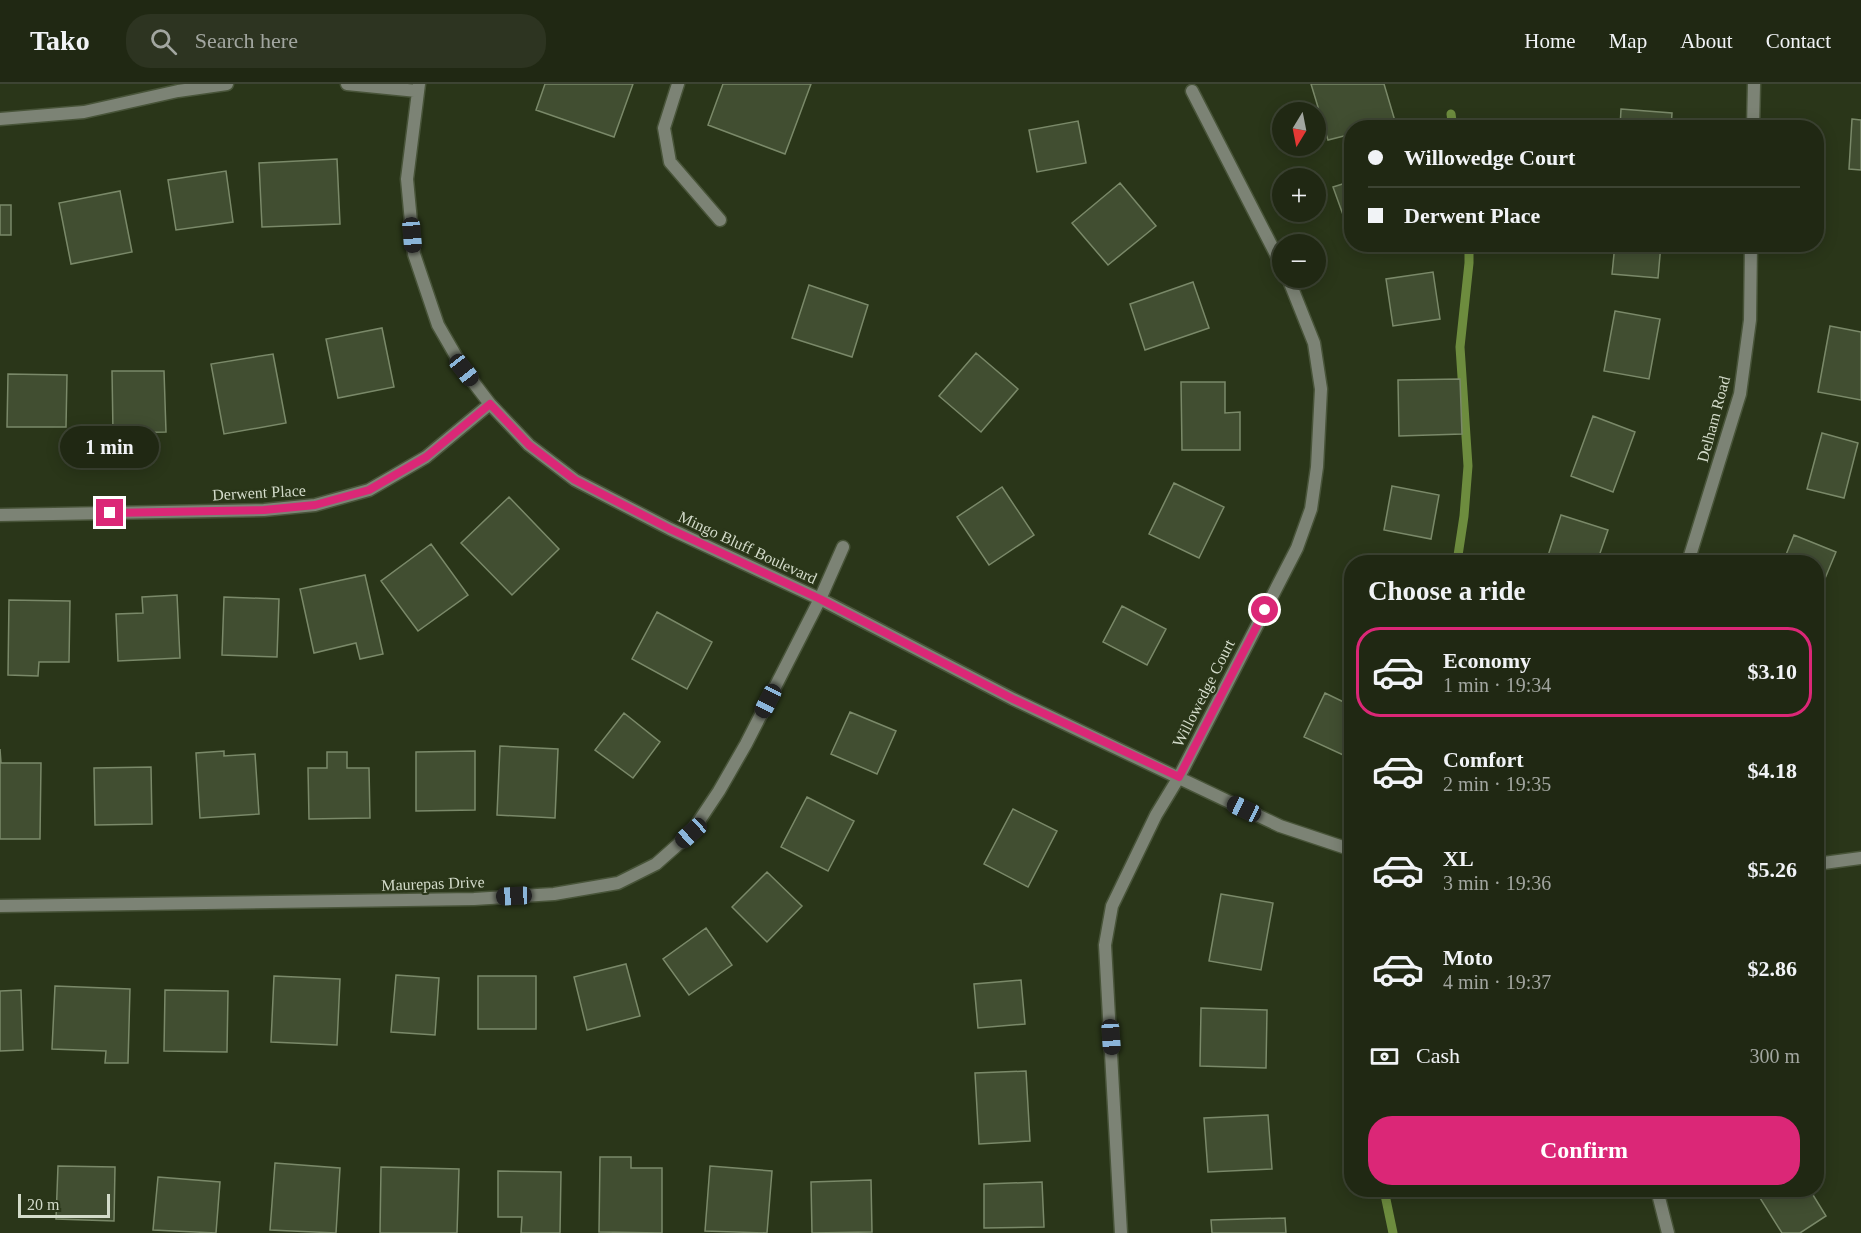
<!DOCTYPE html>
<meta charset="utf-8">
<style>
body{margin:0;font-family:"Times New Roman",serif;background:#2d3421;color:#f1f3f6;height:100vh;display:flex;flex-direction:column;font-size:22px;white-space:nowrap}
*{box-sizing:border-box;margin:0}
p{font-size:20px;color:#a2a6a0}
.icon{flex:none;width:33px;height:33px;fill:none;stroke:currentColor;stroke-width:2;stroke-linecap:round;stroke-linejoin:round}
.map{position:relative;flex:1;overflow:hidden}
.sheet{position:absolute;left:1344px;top:471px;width:480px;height:642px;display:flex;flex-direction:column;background:#202813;border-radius:24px;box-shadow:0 3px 15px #0003,0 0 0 2px #3d4433}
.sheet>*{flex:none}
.banner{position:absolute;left:1344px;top:36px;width:480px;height:132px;border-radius:24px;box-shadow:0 3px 15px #0003,0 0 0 2px #3d4433;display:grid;align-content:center;height:132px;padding:0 24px;background:#202813}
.needle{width:39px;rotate:190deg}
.buttons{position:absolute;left:1272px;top:18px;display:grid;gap:12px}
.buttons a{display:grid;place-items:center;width:54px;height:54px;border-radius:50%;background:#202813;box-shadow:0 3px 15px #0003,0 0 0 2px #3d4433;font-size:30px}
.scale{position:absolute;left:18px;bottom:15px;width:92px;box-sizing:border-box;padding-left:6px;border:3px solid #d3dbca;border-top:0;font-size:16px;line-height:21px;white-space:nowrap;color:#d3dbca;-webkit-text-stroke:4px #2a3619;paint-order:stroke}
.end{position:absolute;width:27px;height:27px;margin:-14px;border:8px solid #db2777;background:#fff;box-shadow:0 0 0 3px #fff}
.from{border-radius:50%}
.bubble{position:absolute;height:42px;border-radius:21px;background:#202813;box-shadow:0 3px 15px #0003,0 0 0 2px #3d4433;font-size:20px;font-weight:800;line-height:42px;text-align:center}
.car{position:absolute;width:18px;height:36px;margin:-18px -9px;border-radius:8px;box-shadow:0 0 4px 2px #0007;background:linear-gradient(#222 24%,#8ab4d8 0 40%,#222 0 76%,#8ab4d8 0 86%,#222 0)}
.banner b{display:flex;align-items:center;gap:21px;height:57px;font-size:22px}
.banner b+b{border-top:2px solid #3d4433}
.banner i{width:15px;height:15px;background:#f1f3f6}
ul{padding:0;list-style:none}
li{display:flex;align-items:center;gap:18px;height:90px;margin:0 12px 9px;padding:0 12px;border:3px solid transparent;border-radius:24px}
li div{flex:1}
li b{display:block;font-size:22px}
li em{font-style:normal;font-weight:800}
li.selected{border-color:#db2777}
li>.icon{width:54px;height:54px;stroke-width:1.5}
h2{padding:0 24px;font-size:27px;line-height:72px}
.pay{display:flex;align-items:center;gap:15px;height:66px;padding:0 24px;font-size:22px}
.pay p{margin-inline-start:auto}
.button{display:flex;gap:12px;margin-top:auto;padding:12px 24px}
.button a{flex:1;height:69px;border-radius:24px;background:#db2777;color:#fff;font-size:24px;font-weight:800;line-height:69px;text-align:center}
header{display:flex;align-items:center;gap:36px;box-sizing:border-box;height:84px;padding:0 30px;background:#202813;border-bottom:2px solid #3d4433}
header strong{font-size:28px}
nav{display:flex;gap:33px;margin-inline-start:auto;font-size:21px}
.search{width:420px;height:54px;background:#2d3421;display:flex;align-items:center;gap:15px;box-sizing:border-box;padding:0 21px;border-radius:24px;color:#a2a6a0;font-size:22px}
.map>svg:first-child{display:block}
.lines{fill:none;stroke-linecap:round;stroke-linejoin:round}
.stream{stroke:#6d8c3e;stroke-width:9}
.building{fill:#414e31;stroke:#7a8969;stroke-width:1.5}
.minor-casing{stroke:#485439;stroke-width:15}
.minor{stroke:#7c8375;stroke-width:12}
.route{stroke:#db2777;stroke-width:8}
.labels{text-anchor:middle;stroke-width:4.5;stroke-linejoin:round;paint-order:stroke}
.street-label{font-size:16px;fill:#d3dbca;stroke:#2a3619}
</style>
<header>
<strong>Tako</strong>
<div class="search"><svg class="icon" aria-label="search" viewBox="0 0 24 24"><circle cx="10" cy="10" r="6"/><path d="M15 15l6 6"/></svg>Search here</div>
<nav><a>Home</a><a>Map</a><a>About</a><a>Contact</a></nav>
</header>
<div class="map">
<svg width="1861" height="1149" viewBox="0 0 1861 1149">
<rect width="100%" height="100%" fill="#2a3619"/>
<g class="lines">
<path class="stream" d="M1451 30 1453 44
M1457 478 1464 432 1468 382 1460 263 1469 179V160
M1384 1106 1393 1149"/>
</g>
<path class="building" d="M545 0H633L614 53 536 26Z
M723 0H811L785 70 708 41Z
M1311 0H1384L1395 37 1373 44H1352V50L1328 56Z
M1621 25 1672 29 1671 44H1620Z
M1852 35 1861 36V86L1849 85Z
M1078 37 1086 79 1037 88 1029 46Z
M337 75 340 140 262 143 259 79Z
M226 87 233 138 176 146 168 96Z
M1352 97V152L1351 153 1333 103Z
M1120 99 1156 142 1108 181 1072 139Z
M120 107 132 168 71 180 59 119Z
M0 121H11V151H0Z
M1615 160H1661L1658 194 1612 190Z
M1433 188 1440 235 1393 242 1386 195Z
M1193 198 1209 244 1145 266 1130 220Z
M809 201 868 221 852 273 792 254Z
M1615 227 1660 235 1649 295 1604 287Z
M1830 242 1861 248V316L1818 308Z
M382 244 394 303 338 314 326 255Z
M976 269 1018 305 981 348 939 312Z
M273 270 286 339 224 350 211 280Z
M112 287H164L166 348 113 349Z
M8 290 67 291 66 343H7Z
M1460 295 1462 350 1399 352 1398 296Z
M1181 298H1225V329L1240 328V366H1182Z
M1593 332 1635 348 1613 408 1571 392Z
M1822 349 1858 359 1844 414 1807 405Z
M1174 399 1224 423 1199 474 1149 450Z
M1392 402 1439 411 1431 455 1384 446Z
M1002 403 1034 451 989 481 957 433Z
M509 413 559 465 512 511 461 459Z
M1561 431 1608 446 1597 478H1546Z
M1794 451 1836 468 1816 516V478H1783Z
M431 460 468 511 418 547 381 497Z
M365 491 383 570 360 575 356 559 314 569 300 505Z
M177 511 180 574 118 577 116 530 143 529 142 513Z
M224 513 279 515 277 573 222 571Z
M9 516 70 517 69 578H39L38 592 8 591Z
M1122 522 1166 545 1147 581 1103 558Z
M657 528 712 558 687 605 632 575Z
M1325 609 1352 622V675L1304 653Z
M850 628 896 647 877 690 831 670Z
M624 629 660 658 633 694 595 666Z
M500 662 558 665 555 734 497 731Z
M0 665 1 679H41L40 755H0Z
M224 667V672L255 670 259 730 200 734 196 669Z
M475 667V726L416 727V668Z
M327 668H347V684H369L370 734 309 735 308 684H327Z
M151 683 152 740 95 741 94 684Z
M807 713 854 737 828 787 781 763Z
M1013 725 1057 747 1028 803 984 780Z
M767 788 802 822 767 858 732 823Z
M1221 810 1273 819 1261 886 1209 877Z
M706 844 732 881 689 911 663 875Z
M626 880 640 932 587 946 574 893Z
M396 891 439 894 435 951 391 948Z
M274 892 340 895 337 961 271 958Z
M478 892H536V945H478Z
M1021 896 1025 940 978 944 974 900Z
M55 902 130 905 128 979H105L106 967 52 965Z
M21 906 23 966 0 967V907Z
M165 906 228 907 227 968 164 967Z
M1201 924 1267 926 1266 984 1200 982Z
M1026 987 1030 1057 979 1060 975 989Z
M1268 1031 1272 1085 1208 1088 1204 1034Z
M600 1073H631V1084H662V1149L599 1148Z
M275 1079 340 1084 336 1149 270 1146Z
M58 1082 115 1083 114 1137 56 1135Z
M710 1082 772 1087 767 1149 705 1147Z
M381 1083 459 1085 457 1149H380Z
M498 1087 561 1088 560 1149H521L522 1133H498Z
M158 1093 220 1098 216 1149 153 1146Z
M871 1096 872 1148 812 1149 811 1098Z
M1042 1098 1044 1143 984 1144V1100Z
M1755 1106H1810L1826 1132 1800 1149H1782Z
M1285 1134 1286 1149H1212L1211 1136Z"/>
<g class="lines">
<g class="minor-casing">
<path id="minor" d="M347 0 417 7
M419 0 407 95 414 170 438 241 464 286 490 320 529 361 575 396 670 445 820 515 1013 615 1280 742 1352 766
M678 0 664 44 670 78 720 136
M1192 7 1282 182
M0 35 84 28 178 7 227 0
M1753 44 1754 0
M0 431 264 426 315 421 369 406 426 373 490 320
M1688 478 1740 310 1750 236 1751 160
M1816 780 1861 774
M0 822 474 815 554 810 618 799 656 780 691 749 719 707 746 660 820 515 843 463
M1657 1106 1668 1149
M1121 1149 1105 861 1112 822 1156 731 1179 693 1297 464 1311 425 1317 383 1321 305 1314 259 1288 194"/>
</g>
<use href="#minor" class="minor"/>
</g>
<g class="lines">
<path class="route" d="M110 429 264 426 315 421 369 406 426 373 490 320 529 361 575 396 670 445 820 515 1013 615 1179 693 1265 526"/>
</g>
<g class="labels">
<g class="street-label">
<text transform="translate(1713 335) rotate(-75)" y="6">Delham Road</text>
<text transform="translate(259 408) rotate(-3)" y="6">Derwent Place</text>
<text transform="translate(748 463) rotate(25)" y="6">Mingo Bluff Boulevard</text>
<text transform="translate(1203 609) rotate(-63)" y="6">Willowedge Court</text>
<text transform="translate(433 799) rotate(-2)" y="6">Maurepas Drive</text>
</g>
</g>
</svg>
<div class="buttons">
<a><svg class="needle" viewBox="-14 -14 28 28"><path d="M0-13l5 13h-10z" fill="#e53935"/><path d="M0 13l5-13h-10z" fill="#a2a6a0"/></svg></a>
<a>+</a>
<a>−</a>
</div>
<div class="scale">20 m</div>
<i class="end from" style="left:1265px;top:526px"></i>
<i class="end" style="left:110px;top:429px"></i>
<div class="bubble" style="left:60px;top:342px;width:99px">1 min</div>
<i class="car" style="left:412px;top:151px;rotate:175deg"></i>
<i class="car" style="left:464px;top:286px;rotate:142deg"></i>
<i class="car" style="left:768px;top:617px;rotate:207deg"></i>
<i class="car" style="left:1244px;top:725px;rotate:295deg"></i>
<i class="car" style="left:691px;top:749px;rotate:228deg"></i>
<i class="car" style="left:514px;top:812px;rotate:267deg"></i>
<i class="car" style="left:1111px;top:953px;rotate:176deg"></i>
<div class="banner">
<b><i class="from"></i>Willowedge Court</b>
<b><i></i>Derwent Place</b>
</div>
<section class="sheet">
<h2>Choose a ride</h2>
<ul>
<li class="selected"><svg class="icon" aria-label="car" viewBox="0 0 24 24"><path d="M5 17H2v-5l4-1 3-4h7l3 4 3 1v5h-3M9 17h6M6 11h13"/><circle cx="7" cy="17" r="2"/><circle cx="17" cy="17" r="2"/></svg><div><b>Economy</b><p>1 min · 19:34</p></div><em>$3.10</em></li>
<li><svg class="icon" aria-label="car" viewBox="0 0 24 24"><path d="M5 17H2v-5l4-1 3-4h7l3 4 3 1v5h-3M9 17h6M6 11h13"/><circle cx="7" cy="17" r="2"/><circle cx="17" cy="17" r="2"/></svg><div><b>Comfort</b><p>2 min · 19:35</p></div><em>$4.18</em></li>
<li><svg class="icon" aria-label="car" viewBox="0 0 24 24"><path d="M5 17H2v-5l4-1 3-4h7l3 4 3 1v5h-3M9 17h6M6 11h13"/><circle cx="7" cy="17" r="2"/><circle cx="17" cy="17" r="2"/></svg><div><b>XL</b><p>3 min · 19:36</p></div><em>$5.26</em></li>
<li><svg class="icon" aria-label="car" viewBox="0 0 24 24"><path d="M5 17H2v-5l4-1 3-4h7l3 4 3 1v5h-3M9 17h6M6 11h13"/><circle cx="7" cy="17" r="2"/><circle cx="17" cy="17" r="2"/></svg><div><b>Moto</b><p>4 min · 19:37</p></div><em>$2.86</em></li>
</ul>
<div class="pay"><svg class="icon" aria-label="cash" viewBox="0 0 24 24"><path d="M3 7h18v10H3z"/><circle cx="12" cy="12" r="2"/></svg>Cash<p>300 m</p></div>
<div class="button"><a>Confirm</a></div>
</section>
</div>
